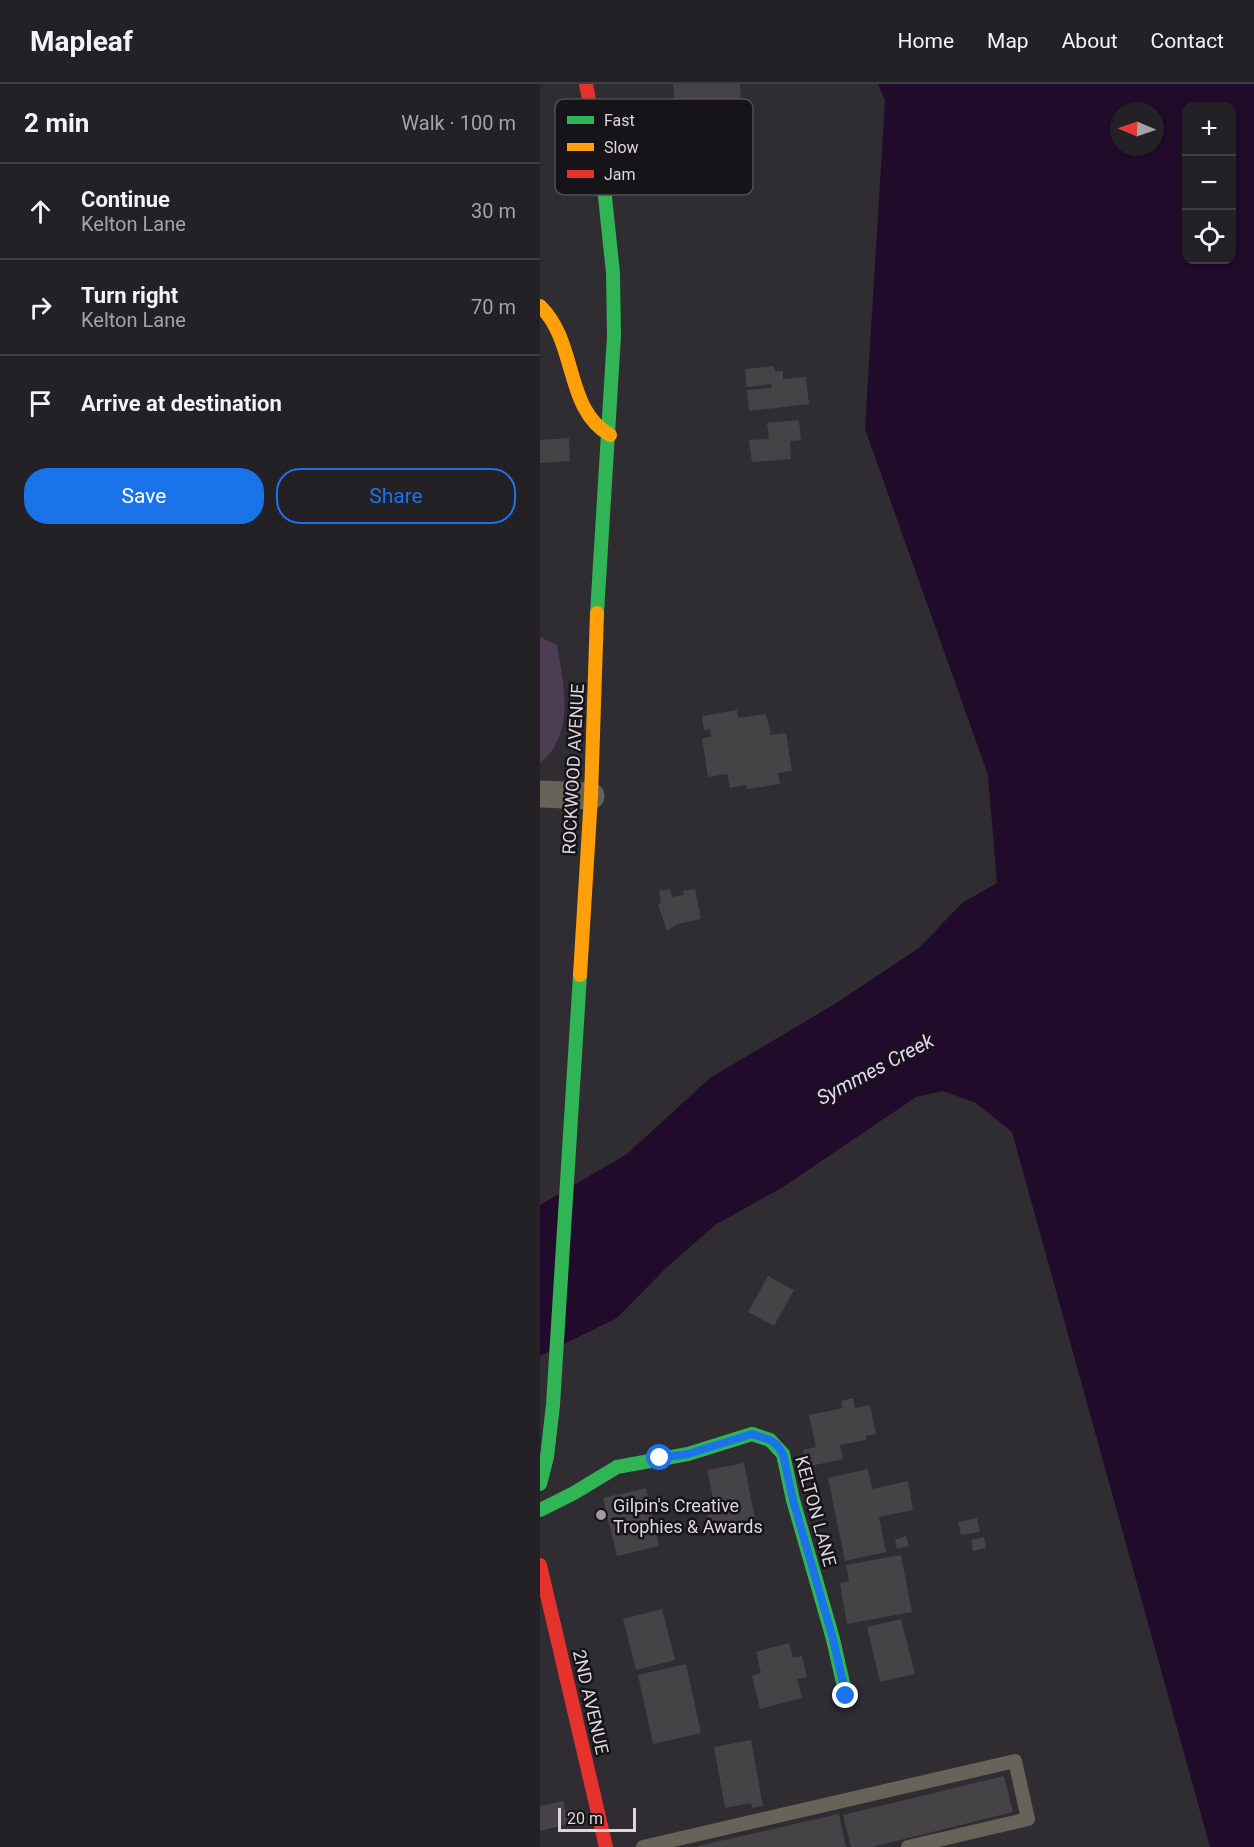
<!DOCTYPE html>
<html lang="en">
<head>
<meta charset="utf-8">
<style>
	body { margin:0; font-family:Roboto,sans-serif; background:#2b292e; color:#f1f3f6 }
	.controls { position:absolute; right:18px; top:18px; display:grid; overflow:hidden; border-radius:12px; box-shadow:0 2px 4px #0004 }
	.controls button { width:54px; height:54px; display:grid; place-items:center; padding:0; border:0; border-bottom:2px solid #403e43; background:#232126; color:#f1f3f6; font:30px sans-serif }
	.compass { position:absolute; left:570px; top:18px; width:54px; height:54px; border-radius:50%; background:#232126; box-shadow:0 2px 4px #0004; rotate:272deg }
	.scale { position:absolute; left:18px; bottom:15px; width:78px; box-sizing:border-box; padding-left:6px; border:3px solid #dbd7dd; border-top:0; font-size:16px; line-height:21px; white-space:nowrap; color:#dbd7dd; -webkit-text-stroke:4px #161418; paint-order:stroke }
	.stop { position:absolute; width:18px; height:18px; margin:-14px; border:4px solid #1a73e8; border-radius:50%; background:#fff }
	.stop.end { background:#1a73e8; border-color:#fff; box-shadow:0 2px 6px #0008 }
	.list { margin:0; padding:0; list-style:none }
	h2 { display:flex; justify-content:space-between; align-items:center; height:78px; margin:0; padding:0 24px; font-size:26px }
	h2 small { font-size:20px; font-weight:400; color:#a3a3a7 }
	.list li { display:grid; grid-template-columns:39px 1fr auto; gap:18px; align-items:center; box-sizing:border-box; height:96px; padding:0 24px; border-top:2px solid #403e43 }
	.list b { display:block; font-size:22px; white-space:nowrap }
	.list p { margin:0; font-size:20px; white-space:nowrap; color:#a3a3a7 }
	.list em { font-size:20px; font-style:normal; color:#a3a3a7 }
	.actions { display:flex; gap:12px; padding:18px 24px }
	.actions a { flex:1; padding:14px 0; border:2px solid #1a73e8; border-radius:24px; text-align:center; font-size:21px; color:#1a73e8 }
	.actions .main { background:#1a73e8; color:#fff }
	.icon { flex:none; width:33px; height:33px; fill:none; stroke:currentColor; stroke-width:2; stroke-linecap:round; stroke-linejoin:round }
	.map { position:relative; flex:none; width:714px; height:1763px; overflow:hidden }
	header { display:flex; align-items:center; gap:36px; box-sizing:border-box; height:84px; padding:0 30px; background:#232126; border-bottom:2px solid #403e43 }
	header strong { font-size:28px }
	nav { display:flex; gap:33px; margin-inline-start:auto; font-size:21px }
	main { display:flex }
	aside { flex:1; background:#232126 }
	.map>svg:first-child { display:block }
	.green { fill:#4c3c54 }
	.water { fill:#200b2a; fill-rule:evenodd }
	.building { fill:#464347 }
	.lines { fill:none; stroke-linecap:round; stroke-linejoin:round }
	.lane { stroke:#666358; stroke-width:14 }
	.street { stroke:#666358; stroke-width:27 }
	.fast { stroke:#30b455; stroke-width:14 }
	.slow { stroke:#ff9f0a; stroke-width:14 }
	.jam { stroke:#e5322d; stroke-width:14 }
	.route { stroke:#1a73e8; stroke-width:8 }
	.poi-dot { fill:#9f9ba1; stroke:#161418; stroke-width:2 }
	.labels { text-anchor:middle; dominant-baseline:central; stroke-width:5; stroke-linejoin:round; paint-order:stroke }
	.street-label { font-size:18px; fill:#dbd7dd; stroke:#161418 }
	.poi-label { font-size:18px; fill:#dbd7dd; stroke:#161418; text-anchor:start }
	.water-label { font-size:20px; font-style:italic; fill:#ead2f8; stroke:#161418 }
	.key { fill:#161418; stroke:#514e53; stroke-width:1.5 }
	.key-label { font-size:16px; fill:#dbd7dd }
</style>
</head>
<body>
<header>
<strong>Mapleaf</strong>
<nav><a>Home</a><a>Map</a><a>About</a><a>Contact</a></nav>
</header>
<main>
<aside>
<h2>2 min<small>Walk · 100 m</small></h2>
<ul class="list">
<li><svg class="icon" aria-label="ahead" viewBox="0 0 24 24"><path d="M12 20V5M6 11l6-6 6 6"/></svg><div><b>Continue</b><p>Kelton Lane</p></div><em>30 m</em></li>
<li><svg class="icon" aria-label="right" viewBox="0 0 24 24"><path d="M7 20v-9h11M14 6l5 5-5 5"/></svg><div><b>Turn right</b><p>Kelton Lane</p></div><em>70 m</em></li>
<li><svg class="icon" aria-label="arrive" viewBox="0 0 24 24"><path d="M6 21V4h12l-3 4 3 4H6"/></svg><div><b>Arrive at destination</b></div></li>
</ul>
<div class="actions"><a class="main">Save</a><a>Share</a></div>
</aside>
<div class="map">
<svg width="714" height="1763" viewBox="0 0 714 1763">
	<rect width="100%" height="100%" fill="#2f2c32"/>
	<path class="green" d="M 0,553 L 17,561 C 22,594 33,634 13,665 C 10,670 4,675 0,679 Z"/>
	<path class="water" d="M 338,0 L 714,0 L 714,1763 L 670,1763 L 472,1048 L 436,1019 L 403,1007 L 376,1013 L 243,1103 L 175,1141 L 126,1184 L 77,1234 L 0,1272 L 0,1121 L 87,1070 L 170,994 L 298,918 L 379,864 L 422,819 L 457,799 L 448,691 L 325,345 L 345,16 ZM 646,22 L 692,22 L 692,176 L 646,176 ZM 579,27 L 615,27 L 615,63 L 579,63 Z"/>
	<g class="building">
		<polygon points="133,0 200,0 204,71 150,74 147,20 135,21"/>
		<polygon points="234,282 235,287 243,287 243,295 266,293 269,320 209,327 207,306 232,304 231,300 207,303 205,285"/>
		<polygon points="259,336 261,356 250,357 251,375 212,378 209,356 229,355 227,339"/>
		<polygon points="29,354 30,377 0,379 0,356"/>
		<polygon points="197,626 198,634 226,630 231,651 246,649 252,687 238,689 240,700 207,705 206,701 190,704 187,690 168,693 162,654 171,653 170,645 164,646 162,632"/>
		<polygon points="130,805 132,813 144,811 143,807 155,805 161,835 137,840 127,847 118,821 121,819 119,807"/>
		<polygon points="228,1192 254,1206 234,1242 208,1228"/>
		<polygon points="313,1314 315,1324 330,1321 336,1350 326,1352 326,1356 300,1361 303,1375 266,1383 263,1366 276,1363 269,1331 303,1324 301,1317"/>
		<polygon points="204,1379 215,1435 170,1444 165,1419 174,1418 167,1386"/>
		<polygon points="328,1385 332,1405 368,1397 373,1426 339,1433 346,1468 305,1477 288,1394"/>
		<polygon points="106,1404 119,1462 77,1472 63,1414"/>
		<polygon points="437,1434 440,1448 421,1451 418,1438"/>
		<polygon points="366,1452 369,1462 357,1465 355,1456"/>
		<polygon points="444,1453 446,1464 433,1467 431,1456"/>
		<polygon points="361,1471 372,1528 307,1540 300,1499 309,1497 306,1481"/>
		<polygon points="122,1525 135,1576 96,1586 83,1535"/>
		<polygon points="361,1535 375,1590 340,1598 327,1543"/>
		<polygon points="249,1559 253,1574 262,1572 267,1593 257,1595 262,1614 220,1625 212,1592 221,1589 216,1568"/>
		<polygon points="146,1580 161,1649 113,1660 98,1591"/>
		<polygon points="211,1656 223,1722 212,1724 211,1719 185,1724 174,1663"/>
		<polygon points="464,1692 473,1728 332,1763 311,1763 303,1731"/>
		<polygon points="23,1717 28,1740 0,1747 0,1722"/>
		<polygon points="299,1730 306,1763 158,1763 158,1762"/>
	</g>
	<g class="lines">
		<polyline class="lane" points="103,1763 475,1677 488,1735 368,1763"/>
		<polyline class="street" points="0,710 51,712"/>
		<g class="fast">
			<polyline points="57,529 74,252 73,189 62,84"/>
			<polyline points="0,1400 7,1373 13,1321 40,891"/>
			<polyline points="0,1426 34,1409 77,1383 148,1370 212,1350 230,1356 243,1370 253,1416 293,1555 306,1612"/>
		</g>
		<g class="slow">
			<path d="M 0,222 C 38,259 24,325 70,351"/>
			<polyline points="40,891 51,712 57,529"/>
		</g>
		<g class="jam">
			<polyline points="46,0 62,84"/>
			<polyline points="0,1481 66,1763"/>
		</g>
	</g>
	<g class="lines">
		<polyline class="route" points="120,1374 148,1370 212,1350 230,1356 237,1361 243,1370 253,1416 293,1555 306,1612"/>
	</g>
	<circle class="poi-dot" cx="61" cy="1431" r="6"/>
	<g class="labels">
		<g class="street-label">
			<text transform="translate(33 685) rotate(-87)">ROCKWOOD AVENUE</text>
			<text transform="translate(276 1427) rotate(75)">KELTON LANE</text>
			<text transform="translate(51 1618) rotate(77)">2ND AVENUE</text>
		</g>
		<g class="poi-label">
			<text x="73" y="1421">Gilpin's Creative<tspan x="73" dy="21">Trophies &amp; Awards</tspan></text>
		</g>
		<g class="water-label">
			<text transform="translate(335 985) rotate(-28)">Symmes Creek</text>
		</g>
	</g>
	<rect x="15" y="15" width="198" height="96" rx="9" class="key"/>
	<rect x="27" y="32" width="27" height="8" fill="#30b455"/>
	<rect x="27" y="59" width="27" height="8" fill="#ff9f0a"/>
	<rect x="27" y="86" width="27" height="8" fill="#e5322d"/>
	<g class="key-label">
		<text x="64" y="42">Fast</text>
		<text x="64" y="69">Slow</text>
		<text x="64" y="96">Jam</text>
	</g>
</svg>
<div class="controls">
<button>+</button>
<button>−</button>
<button><svg class="icon" aria-label="locate" viewBox="0 0 24 24"><circle cx="12" cy="12" r="6"/><path d="M12 2v4M12 18v4M2 12h4M18 12h4"/></svg></button>
</div>
<svg class="compass" viewBox="-18 -18 36 36"><path d="M0-13l5 13h-10z" fill="#e53935"/><path d="M0 13l5-13h-10z" fill="#a3a3a7"/></svg>
<div class="scale">20 m</div>
<div class="stop" style="left:120px;top:1374px"></div>
<div class="stop end" style="left:306px;top:1612px"></div>
</div>
</main>
</body>
</html>
